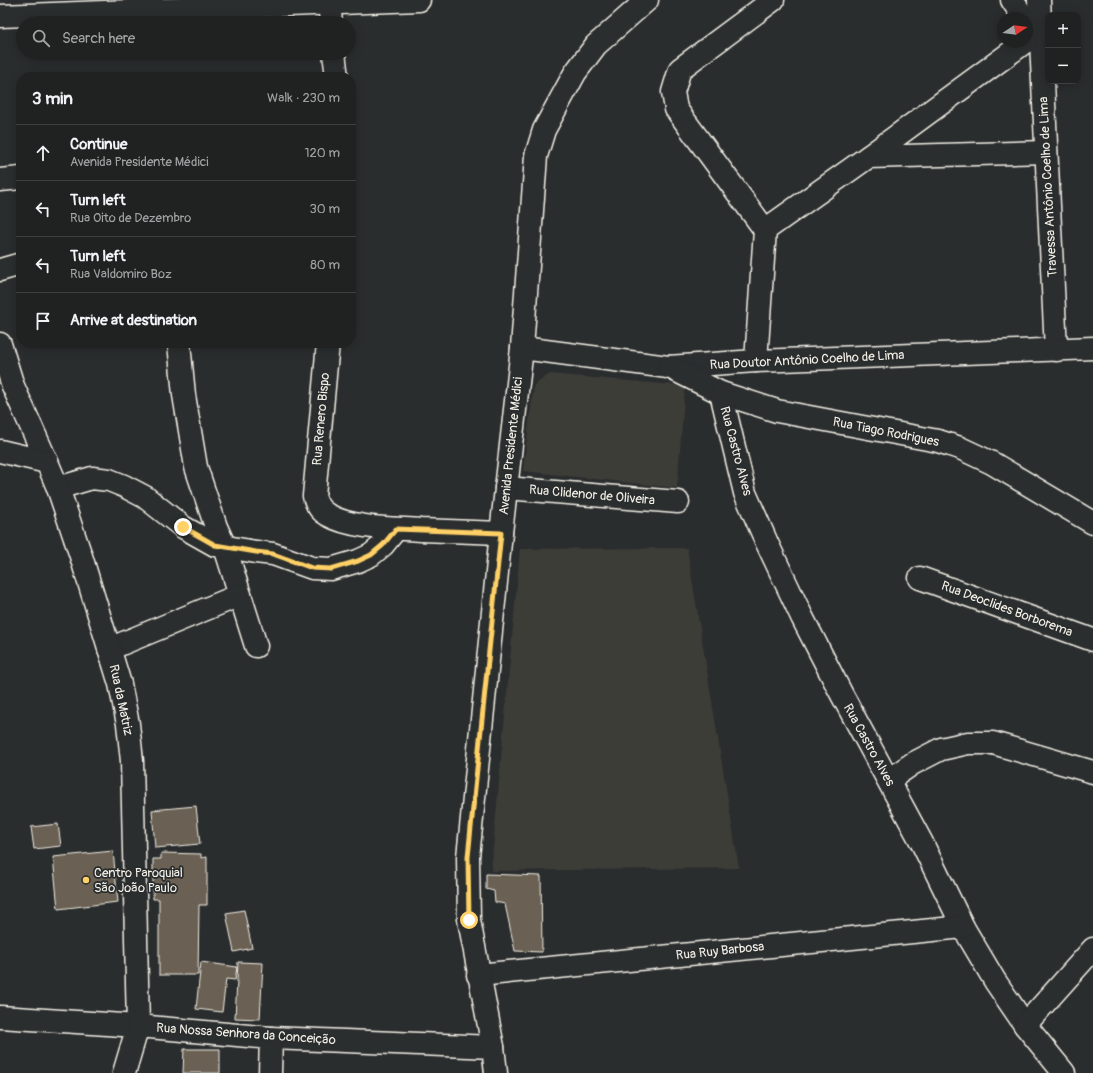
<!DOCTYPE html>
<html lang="en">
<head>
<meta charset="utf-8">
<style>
	body { margin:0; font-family:Pangolin,sans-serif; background:#2d2f2f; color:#f1f3f6 }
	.controls { position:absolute; right:12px; top:12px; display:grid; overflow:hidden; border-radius:8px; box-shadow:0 2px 10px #0003 }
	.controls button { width:36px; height:36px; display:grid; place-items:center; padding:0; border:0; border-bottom:1px solid #3d3f40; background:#202222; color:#f1f3f6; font:20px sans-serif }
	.compass { position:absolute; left:997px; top:12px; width:36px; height:36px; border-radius:50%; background:#202222; box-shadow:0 2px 10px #0003; rotate:77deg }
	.stop { position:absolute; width:12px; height:12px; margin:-9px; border:3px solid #ffd166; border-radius:50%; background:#fff }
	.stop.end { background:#ffd166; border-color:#fff; box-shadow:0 1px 4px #0008 }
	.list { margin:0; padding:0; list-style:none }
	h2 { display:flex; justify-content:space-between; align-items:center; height:52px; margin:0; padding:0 16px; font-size:17px }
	h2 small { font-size:13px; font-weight:400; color:#a2a4a5 }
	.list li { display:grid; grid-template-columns:26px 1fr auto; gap:12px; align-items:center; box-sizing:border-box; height:56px; padding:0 16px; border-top:1px solid #3d3f40 }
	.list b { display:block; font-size:15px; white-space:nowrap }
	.list p { margin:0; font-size:13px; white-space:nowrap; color:#a2a4a5 }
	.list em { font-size:13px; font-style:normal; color:#a2a4a5 }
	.icon { flex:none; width:22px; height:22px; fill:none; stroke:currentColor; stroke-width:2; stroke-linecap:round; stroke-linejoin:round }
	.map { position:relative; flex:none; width:1093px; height:1073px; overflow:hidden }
	.search { position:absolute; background:#202222; box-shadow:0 2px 10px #0003; left:16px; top:16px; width:340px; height:44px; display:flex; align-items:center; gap:10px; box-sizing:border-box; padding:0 14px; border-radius:22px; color:#a2a4a5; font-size:15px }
	.panel { position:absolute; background:#202222; box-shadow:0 2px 10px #0003; left:16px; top:72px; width:340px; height:276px; border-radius:16px }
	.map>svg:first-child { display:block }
	.built { fill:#3d3c39 }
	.building { fill:#6a6052; stroke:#f4f1e8 }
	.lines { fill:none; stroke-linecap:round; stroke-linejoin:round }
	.minor-casing { stroke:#f4f1e8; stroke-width:25 }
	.major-casing { stroke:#f4f1e8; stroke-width:25 }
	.minor { stroke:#2a2d2e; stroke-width:22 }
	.major { stroke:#2a2d2e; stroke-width:22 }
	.route { stroke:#ffd166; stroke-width:5 }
	.poi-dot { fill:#ffd166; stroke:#2a2d2e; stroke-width:1.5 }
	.labels { text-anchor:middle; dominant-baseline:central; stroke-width:3.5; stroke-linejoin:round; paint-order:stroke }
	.street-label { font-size:13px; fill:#f4f1e8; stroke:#2a2d2e }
	.poi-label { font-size:13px; fill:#f4f1e8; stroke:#2a2d2e; text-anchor:start }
</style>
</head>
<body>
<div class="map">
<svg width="1093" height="1073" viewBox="0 0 1093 1073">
	<rect width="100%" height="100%" fill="#2a2d2e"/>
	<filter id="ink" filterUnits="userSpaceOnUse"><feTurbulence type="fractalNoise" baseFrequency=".025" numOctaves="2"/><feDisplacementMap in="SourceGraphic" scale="8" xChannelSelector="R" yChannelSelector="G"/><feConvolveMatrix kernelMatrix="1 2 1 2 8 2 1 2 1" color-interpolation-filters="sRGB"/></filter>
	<g filter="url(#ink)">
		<g class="built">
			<polygon points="550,374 685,386 677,488 523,471 534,385"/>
			<polygon points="687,548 739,868 491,871 520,549"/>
		</g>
		<g class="building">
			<polygon points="196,806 200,844 155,848 152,810"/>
			<polygon points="58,824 61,846 34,849 31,827"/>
			<polygon points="113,851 118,902 58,909 53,857"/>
			<polygon points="161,853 201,854 201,858 207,857 207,905 199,905 198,975 159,975 159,899 153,899 153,859 161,859"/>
			<polygon points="486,874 541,876 542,952 515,951 505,904 495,902 494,891 486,889"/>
			<polygon points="244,910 252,948 234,952 226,913"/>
			<polygon points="201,962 237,967 235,980 226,979 222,1012 196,1009"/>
			<polygon points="238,962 263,963 260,1019 235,1018"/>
			<polygon points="184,1049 220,1049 220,1073 183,1073"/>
		</g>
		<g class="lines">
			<g class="minor-casing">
				<g id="minor">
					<polyline points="329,0 331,23"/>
					<polyline points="1012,0 1024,18"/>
					<polyline points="1039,0 1056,350"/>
					<polyline points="0,16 419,0"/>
					<polyline points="334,53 337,77"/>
					<polyline points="868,157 1046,152"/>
					<polyline points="0,180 21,178"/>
					<polyline points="765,230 676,109 673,92 680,69 773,0"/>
					<polyline points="0,270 21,264"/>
					<polyline points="179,343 184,395 196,467 216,527 225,547 256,646"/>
					<path d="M 328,343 L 314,496 C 316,504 320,511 328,515 C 353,529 393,528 421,530 C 448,531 475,532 501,533"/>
					<polyline points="0,344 13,386 47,462"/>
					<polyline points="522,348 668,367 756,361 1093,348"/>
					<polyline points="756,361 765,230 868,157 1025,42"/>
					<polyline points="669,367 721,393 777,411 938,441 960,448 992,463 1093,523"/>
					<polyline points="721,393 745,493 767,543 802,617 841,693 922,843 963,927 995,981 1025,1025 1064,1073"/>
					<polyline points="58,488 92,478 109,480 124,486 145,497 183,527 215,545 256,552 273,554 312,568 331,569 358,561 371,555 383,545 396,529"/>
					<polyline points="506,488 678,502"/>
					<polyline points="920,578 1093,640"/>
					<polyline points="109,649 240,595"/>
					<polyline points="889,780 912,764 941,749 968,743 993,743 1093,772"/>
					<polyline points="478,975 963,927"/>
					<polyline points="0,1017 138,1026 124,1073"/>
					<polyline points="1025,1025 1093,949"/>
					<polyline points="271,1038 493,1047"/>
					<polyline points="496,1073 493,1047 469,920 468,857 501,533 522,348 536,156 544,130 575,73 596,45 647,0"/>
				</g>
			</g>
			<g class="major-casing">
				<polyline id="major" points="0,451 47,462 58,488 81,556 120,684 128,724 132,761 138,1026 271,1038 270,1073"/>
			</g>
			<use href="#minor" class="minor"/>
			<use href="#major" class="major"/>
		</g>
	</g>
	<g class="lines" filter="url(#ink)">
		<polyline class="route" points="183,527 215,545 256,552 273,554 312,568 331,569 358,561 371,555 383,545 396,529 501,533 468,857 469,920"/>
	</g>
	<circle class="poi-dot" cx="86" cy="880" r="4"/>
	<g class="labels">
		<g class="street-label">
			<text transform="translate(1048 187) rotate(-93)">Travessa Antônio Coelho de Lima</text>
			<text transform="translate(807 360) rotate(-3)">Rua Doutor Antônio Coelho de Lima</text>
			<text transform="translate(321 419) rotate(-85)">Rua Renero Bispo</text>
			<text transform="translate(886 432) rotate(11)">Rua Tiago Rodrigues</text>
			<text transform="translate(511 446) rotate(-84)">Avenida Presidente Médici</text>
			<text transform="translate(736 451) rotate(75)">Rua Castro Alves</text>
			<text transform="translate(592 495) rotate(5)">Rua Clidenor de Oliveira</text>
			<text transform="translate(1007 609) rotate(20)">Rua Deoclides Borborema</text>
			<text transform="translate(121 700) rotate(78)">Rua da Matriz</text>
			<text transform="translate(869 745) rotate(61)">Rua Castro Alves</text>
			<text transform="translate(720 951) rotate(-6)">Rua Ruy Barbosa</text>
			<text transform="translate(246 1034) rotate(4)">Rua Nossa Senhora da Conceição</text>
		</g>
		<g class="poi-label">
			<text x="94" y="873">Centro Paroquial<tspan x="94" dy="15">São João Paulo</tspan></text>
		</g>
	</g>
</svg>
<div class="controls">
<button>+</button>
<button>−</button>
</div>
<svg class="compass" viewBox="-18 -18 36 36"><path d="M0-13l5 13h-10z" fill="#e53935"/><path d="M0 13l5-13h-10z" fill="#a2a4a5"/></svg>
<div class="stop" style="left:469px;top:920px"></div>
<div class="stop end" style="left:183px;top:527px"></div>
<div class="search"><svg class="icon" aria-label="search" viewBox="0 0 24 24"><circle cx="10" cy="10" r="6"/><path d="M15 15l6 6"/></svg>Search here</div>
<section class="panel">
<h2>3 min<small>Walk · 230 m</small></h2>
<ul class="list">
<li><svg class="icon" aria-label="ahead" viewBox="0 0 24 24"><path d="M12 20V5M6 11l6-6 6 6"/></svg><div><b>Continue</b><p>Avenida Presidente Médici</p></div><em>120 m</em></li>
<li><svg class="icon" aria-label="left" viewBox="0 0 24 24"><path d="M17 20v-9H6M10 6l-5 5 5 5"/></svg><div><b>Turn left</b><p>Rua Oito de Dezembro</p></div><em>30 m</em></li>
<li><svg class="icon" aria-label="left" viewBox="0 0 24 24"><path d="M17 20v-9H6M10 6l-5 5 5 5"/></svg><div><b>Turn left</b><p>Rua Valdomiro Boz</p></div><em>80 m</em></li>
<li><svg class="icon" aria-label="arrive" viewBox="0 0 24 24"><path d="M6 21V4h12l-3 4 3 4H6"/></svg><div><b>Arrive at destination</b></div></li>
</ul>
</section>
</div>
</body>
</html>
